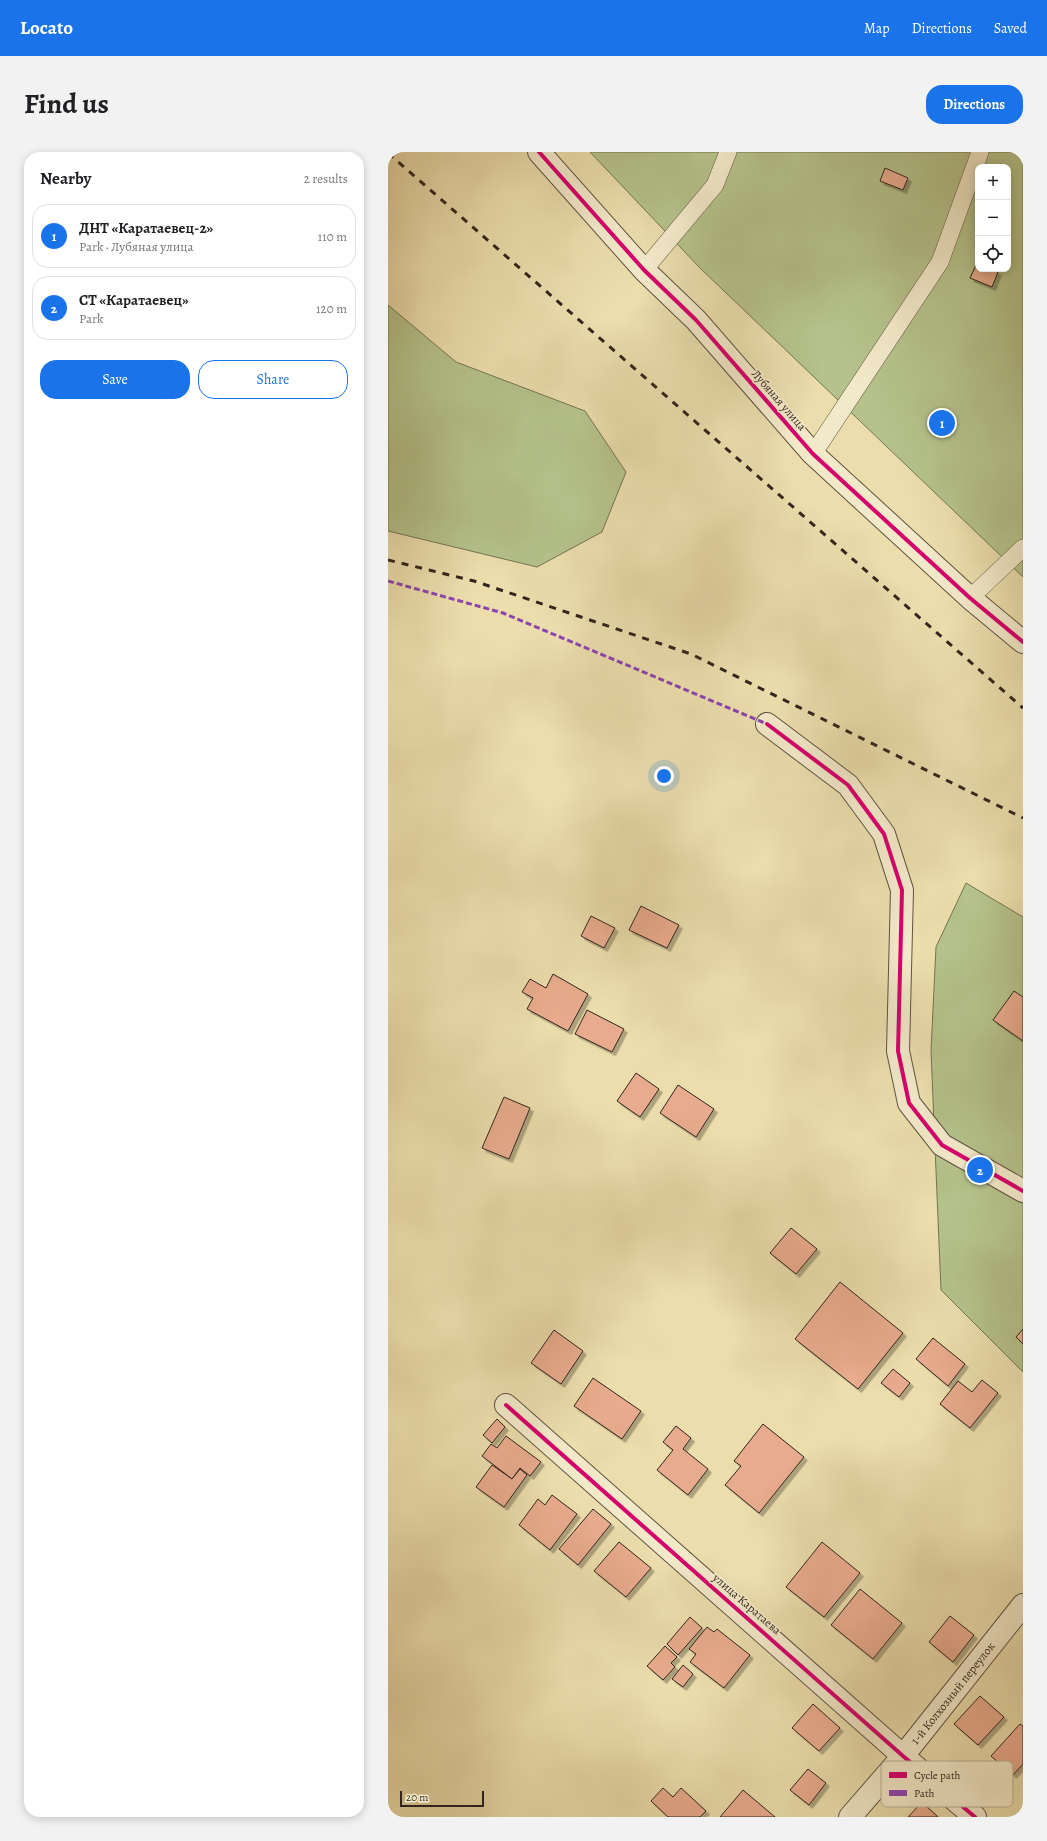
<!DOCTYPE html>
<html lang="en">
<head>
<meta charset="utf-8">
<style>
	body { margin:0; font-family:Alegreya,serif; background:#f2f2f2; color:#202124 }
	.controls { position:absolute; right:12px; top:12px; display:grid; overflow:hidden; border-radius:8px; box-shadow:0 2px 10px #0003 }
	.controls button { width:36px; height:36px; display:grid; place-items:center; padding:0; border:0; border-bottom:1px solid #e0e0e0; background:#fff; color:#202124; font:20px sans-serif }
	.scale { position:absolute; left:12px; bottom:10px; width:84px; box-sizing:border-box; padding-left:4px; border:2px solid #32251e; border-top:0; font-size:11px; line-height:14px; white-space:nowrap; color:#32251e; -webkit-text-stroke:3px #f2e9c9; paint-order:stroke }
	.you { position:absolute; left:276px; top:624px; width:14px; height:14px; margin:-10px; border:3px solid #fff; border-radius:50%; background:#1a73e8; box-shadow:0 0 0 6px #1a73e833 }
	.badge { display:grid; place-items:center; width:26px; height:26px; border-radius:50%; background:#1a73e8; color:#fff; font-size:13px; font-weight:700 }
	.pin { position:absolute; translate:-50% -50%; border:2px solid #fff; box-shadow:0 1px 4px #0006 }
	.list { margin:0; padding:0; list-style:none }
	h2 { display:flex; justify-content:space-between; align-items:center; height:52px; margin:0; padding:0 16px; font-size:17px }
	h2 small { font-size:13px; font-weight:400; color:#757577 }
	.list li { display:grid; grid-template-columns:26px 1fr auto; gap:12px; align-items:center; box-sizing:border-box; height:64px; margin:0 8px 8px; padding:0 8px; border:1px solid #e0e0e0; border-radius:16px }
	.list b { display:block; font-size:15px; white-space:nowrap }
	.list p { margin:0; font-size:13px; white-space:nowrap; color:#757577 }
	.list em { font-size:13px; font-style:normal; color:#757577 }
	.actions { display:flex; gap:8px; padding:12px 16px }
	.actions a { flex:1; padding:9px 0; border:1px solid #1a73e8; border-radius:16px; text-align:center; font-size:14px; color:#1a73e8 }
	.actions .main { background:#1a73e8; color:#fff }
	.icon { flex:none; width:22px; height:22px; fill:none; stroke:currentColor; stroke-width:2; stroke-linecap:round; stroke-linejoin:round }
	.map { position:relative; flex:none; width:635px; height:1665px; overflow:hidden; border-radius:16px }
	header { display:flex; align-items:center; gap:24px; box-sizing:border-box; height:56px; padding:0 20px; background:#1a73e8; color:#fff }
	header strong { font-size:19px }
	nav { display:flex; gap:22px; margin-inline-start:auto; font-size:14px }
	.intro { display:flex; align-items:center; justify-content:space-between; box-sizing:border-box; height:96px; padding:0 24px }
	h1 { margin:0; font-size:28px }
	.button { padding:10px 18px; border-radius:16px; background:#1a73e8; color:#fff; font-size:14px; font-weight:700 }
	main { display:flex; gap:24px; padding:0 24px }
	aside { flex:1; background:#fff; border-radius:16px; box-shadow:0 2px 10px #0003 }
	.map>svg:first-child { display:block }
	.green { fill:#b5c28b; stroke:#747454; fill-rule:evenodd }
	.building { fill:#e8ab8d; stroke:#32251e; filter:url(#shadow) }
	.lines { fill:none; stroke-linecap:round; stroke-linejoin:round }
	.lane-casing { stroke:#605342; stroke-width:18 }
	.street-casing { stroke:#605342; stroke-width:24 }
	.lane { stroke:#f2e9c9; stroke-width:17 }
	.street { stroke:#f2e9c9; stroke-width:22 }
	.rail { stroke:#32251e; stroke-width:3; stroke-dasharray:7 7; stroke-linecap:butt }
	.quiet { stroke:#8e44ad; stroke-width:3; stroke-dasharray:6 3; stroke-linecap:butt }
	.cycleway-casing { stroke:#f2e9c9; stroke-width:6 }
	.cycleway { stroke:#d6006c; stroke-width:4 }
	.labels { text-anchor:middle; dominant-baseline:central; stroke-width:3.5; stroke-linejoin:round; paint-order:stroke }
	.street-label { font-size:12px; fill:#32251e; stroke:#f2e9c9 }
	.key { fill:#f2e9c9; stroke:#b8ae96; stroke-width:1 }
	.key-label { font-size:11px; fill:#32251e }
</style>
</head>
<body>
<header>
<strong>Locato</strong>
<nav><a>Map</a><a>Directions</a><a>Saved</a></nav>
</header>
<div class="intro"><h1>Find us</h1><a class="button">Directions</a></div>
<main>
<aside>
<h2>Nearby<small>2 results</small></h2>
<ul class="list">
<li><span class="badge">1</span><div><b>ДНТ «Каратаевец-2»</b><p>Park · Лубяная улица</p></div><em>110 m</em></li>
<li><span class="badge">2</span><div><b>СТ «Каратаевец»</b><p>Park</p></div><em>120 m</em></li>
</ul>
<div class="actions"><a class="main">Save</a><a>Share</a></div>
</aside>
<div class="map">
<svg width="635" height="1665" viewBox="0 0 635 1665">
	<defs>
		<filter id="shadow"><feDropShadow dx="3.5" dy="3.5" stdDeviation="0" flood-color="#0004"/></filter>
	</defs>
	<rect width="100%" height="100%" fill="#ebddac"/>
	<filter id="stains"><feTurbulence type="fractalNoise" baseFrequency=".005" numOctaves="4"/><feColorMatrix values="0 0 0 0 .2 0 0 0 0 .09 0 0 0 0 .02 0 0 0 .5 -.17"/></filter>
	<radialGradient id="worn" r=".72"><stop offset=".6" stop-color="#630" stop-opacity="0"/><stop offset="1" stop-color="#630" stop-opacity=".3"/></radialGradient>
	<g class="green">
		<path d="M 202,0 L 635,0 L 635,425 L 312,116 ZM 590,15 L 620,15 L 620,117 L 590,117 Z"/>
		<polygon points="0,153 68,210 197,259 238,320 214,380 149,415 0,379"/>
		<polygon points="578,731 635,765 635,1220 553,1138 543,899 548,795"/>
	</g>
	<g class="building">
		<polygon points="497,16 520,26 515,38 492,29"/>
		<polygon points="589,111 590,117 603,117 610,120 604,135 582,126"/>
		<polygon points="253,754 291,773 279,796 241,778"/>
		<polygon points="203,764 227,776 216,796 193,784"/>
		<polygon points="165,822 200,842 180,879 139,857 145,846 134,840 142,827 158,836"/>
		<polygon points="626,839 635,845 635,889 605,868"/>
		<polygon points="199,858 236,877 224,900 187,882"/>
		<polygon points="248,921 271,937 252,965 229,949"/>
		<polygon points="290,933 326,957 308,985 272,961"/>
		<polygon points="116,945 142,956 121,1007 94,996"/>
		<polygon points="403,1076 429,1097 408,1122 382,1101"/>
		<polygon points="452,1130 515,1181 470,1237 407,1187"/>
		<polygon points="635,1177 635,1192 628,1185"/>
		<polygon points="166,1178 195,1199 173,1232 143,1211"/>
		<polygon points="545,1186 577,1212 560,1234 528,1207"/>
		<polygon points="505,1217 522,1231 511,1245 493,1231"/>
		<polygon points="205,1226 253,1259 234,1287 186,1254"/>
		<polygon points="594,1228 610,1241 582,1276 552,1252 570,1229 584,1240"/>
		<polygon points="109,1267 117,1275 104,1291 95,1283"/>
		<polygon points="375,1272 416,1305 371,1361 337,1333 353,1314 346,1309"/>
		<polygon points="288,1274 303,1286 295,1297 320,1317 300,1343 269,1318 285,1298 275,1290"/>
		<polygon points="118,1284 153,1310 142,1324 132,1316 124,1327 94,1304 103,1292 109,1296"/>
		<polygon points="104,1313 124,1327 132,1317 139,1323 116,1355 88,1335"/>
		<polygon points="164,1343 189,1362 162,1398 131,1373 150,1347 157,1353"/>
		<polygon points="205,1357 223,1372 190,1413 171,1397"/>
		<polygon points="231,1390 263,1416 238,1445 206,1419"/>
		<polygon points="434,1390 472,1421 436,1465 398,1435"/>
		<polygon points="472,1437 514,1471 485,1507 443,1473"/>
		<polygon points="562,1464 586,1483 565,1510 541,1490"/>
		<polygon points="302,1465 314,1476 290,1503 279,1492"/>
		<polygon points="319,1475 326,1480 329,1477 362,1503 336,1536 302,1510 308,1502 301,1497"/>
		<polygon points="277,1494 289,1505 283,1511 287,1515 275,1528 259,1514"/>
		<polygon points="295,1513 305,1522 295,1535 284,1527"/>
		<polygon points="592,1544 616,1565 590,1593 566,1572"/>
		<polygon points="425,1552 452,1576 431,1599 404,1576"/>
		<polygon points="632,1572 635,1574 635,1612 625,1623 603,1604"/>
		<polygon points="420,1617 438,1631 421,1653 402,1638"/>
		<polygon points="275,1636 285,1645 293,1636 318,1659 312,1665 280,1665 263,1649"/>
		<polygon points="355,1638 387,1665 332,1665"/>
		<polygon points="534,1650 550,1665 520,1665"/>
	</g>
	<g class="lines">
		<g class="lane-casing">
			<g id="lane">
				<polyline points="256,118 327,33 340,0"/>
				<polyline points="425,302 552,110 592,0"/>
				<polyline points="582,446 635,396"/>
			</g>
		</g>
		<g class="street-casing">
			<g id="street">
				<polyline points="151,0 256,118 308,168 425,302 582,446 635,490"/>
				<polyline points="379,572 460,633 496,682 514,738 510,899 521,951 554,993 635,1039"/>
				<polyline points="118,1253 515,1604 587,1665"/>
				<path id="s1" d="M 462,1665 L 515,1604 L 635,1453"/>
			</g>
		</g>
		<use href="#lane" class="lane"/>
		<use href="#street" class="street"/>
		<g class="rail">
			<polyline points="0,1 635,556"/>
			<polyline points="0,408 86,429 303,502 635,666"/>
		</g>
		<polyline class="quiet" points="0,429 115,461 379,572"/>
		<g class="cycleway-casing">
			<g id="cycleway">
				<polyline points="151,0 256,118 308,168 425,302 582,446 635,490"/>
				<polyline points="379,572 460,633 496,682 514,738 510,899 521,951 554,993 635,1039"/>
				<polyline points="118,1253 515,1604 587,1665"/>
			</g>
		</g>
		<use href="#cycleway" class="cycleway"/>
	</g>
	<g class="labels">
		<g class="street-label">
			<text transform="translate(391 248) rotate(49)">Лубяная улица</text>
			<text transform="translate(359 1452) rotate(41)">улица Каратаева</text>
			<text stroke="none"><textPath href="#s1" startOffset="161">1-й Колхозный переулок</textPath></text>
		</g>
	</g>
	<rect x="493" y="1609" width="132" height="46" rx="6" class="key"/>
	<rect x="501" y="1620" width="18" height="6" fill="#d6006c"/>
	<rect x="501" y="1638" width="18" height="6" fill="#8e44ad"/>
	<g class="key-label">
		<text x="526" y="1627">Cycle path</text>
		<text x="526" y="1645">Path</text>
	</g>
	<rect width="100%" height="100%" filter="url(#stains)"/>
	<rect width="100%" height="100%" fill="url(#worn)"/>
</svg>
<div class="controls">
<button>+</button>
<button>−</button>
<button><svg class="icon" aria-label="locate" viewBox="0 0 24 24"><circle cx="12" cy="12" r="6"/><path d="M12 2v4M12 18v4M2 12h4M18 12h4"/></svg></button>
</div>
<div class="scale">20 m</div>
<div class="you"></div>
<div class="pin badge" style="left:554px;top:271px">1</div>
<div class="pin badge" style="left:592px;top:1018px">2</div>
</div>
</main>
</body>
</html>
